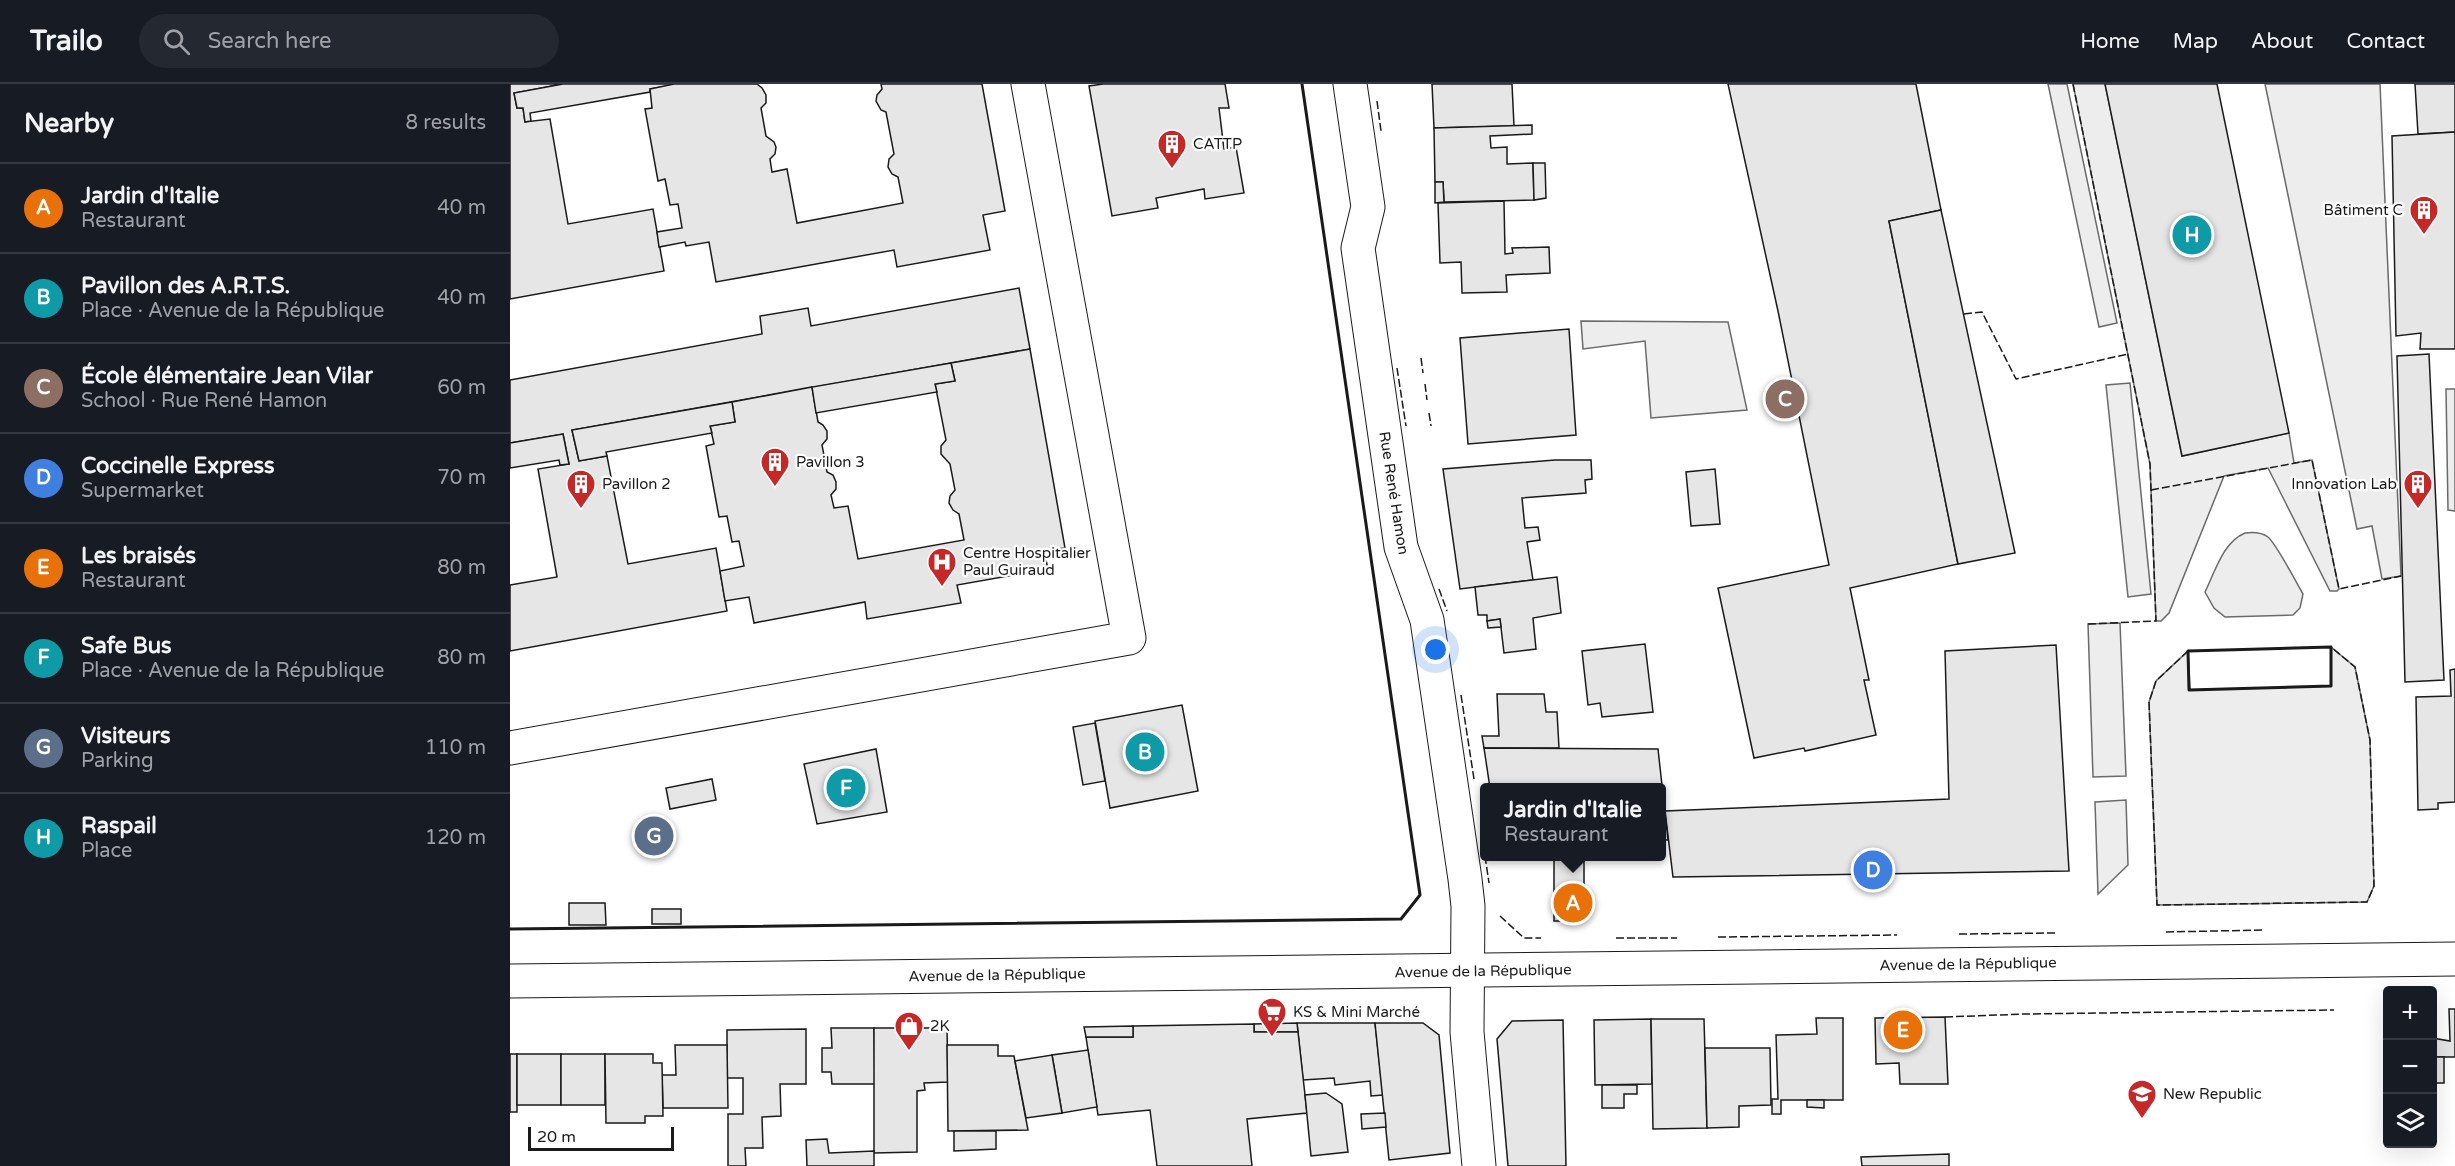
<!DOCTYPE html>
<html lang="en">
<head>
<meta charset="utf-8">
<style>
	body { margin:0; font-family:"Varela Round",sans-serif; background:#242831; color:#f1f3f6 }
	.controls { position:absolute; right:18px; bottom:18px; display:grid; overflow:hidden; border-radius:6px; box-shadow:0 6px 24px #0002 }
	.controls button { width:54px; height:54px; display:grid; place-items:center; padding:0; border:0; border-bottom:2px solid #363941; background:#171b24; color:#f1f3f6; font:30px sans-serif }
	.scale { position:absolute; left:18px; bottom:15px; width:146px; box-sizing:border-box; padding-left:6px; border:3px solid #1a1a1a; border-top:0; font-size:16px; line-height:21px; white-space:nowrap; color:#1a1a1a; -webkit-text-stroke:4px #fff; paint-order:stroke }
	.you { position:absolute; left:926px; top:566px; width:21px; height:21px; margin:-15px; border:4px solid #fff; border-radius:50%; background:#1a73e8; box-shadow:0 0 0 9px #1a73e833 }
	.badge { display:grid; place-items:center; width:39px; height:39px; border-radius:50%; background:#c62828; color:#fff; font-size:20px; font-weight:700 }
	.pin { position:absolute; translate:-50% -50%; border:3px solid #fff; box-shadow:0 2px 6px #0006 }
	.popup { position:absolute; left:970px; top:699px; width:186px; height:78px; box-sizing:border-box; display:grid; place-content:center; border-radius:6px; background:#171b24; filter:drop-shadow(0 2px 4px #0005); font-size:20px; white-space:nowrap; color:#9ea1a6 }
	.popup b { font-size:22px; color:#f1f3f6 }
	.popup::after { content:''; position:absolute; left:50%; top:100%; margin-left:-12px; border:12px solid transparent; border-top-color:#171b24 }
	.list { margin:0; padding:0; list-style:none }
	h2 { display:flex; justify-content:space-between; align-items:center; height:78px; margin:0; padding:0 24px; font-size:26px }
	h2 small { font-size:20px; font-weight:400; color:#9ea1a6 }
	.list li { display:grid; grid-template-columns:39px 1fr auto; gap:18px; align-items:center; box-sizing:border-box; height:90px; padding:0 24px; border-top:2px solid #363941 }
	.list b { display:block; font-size:22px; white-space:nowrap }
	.list p { margin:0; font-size:20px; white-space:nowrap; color:#9ea1a6 }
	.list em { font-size:20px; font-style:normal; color:#9ea1a6 }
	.icon { flex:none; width:33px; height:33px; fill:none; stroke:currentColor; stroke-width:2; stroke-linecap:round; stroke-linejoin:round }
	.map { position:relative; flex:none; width:1945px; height:1082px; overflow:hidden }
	header { display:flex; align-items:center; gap:36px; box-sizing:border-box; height:84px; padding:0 30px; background:#171b24; border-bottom:2px solid #363941 }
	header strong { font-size:28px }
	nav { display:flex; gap:33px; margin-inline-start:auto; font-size:21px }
	.search { width:420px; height:54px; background:#242831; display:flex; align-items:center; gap:15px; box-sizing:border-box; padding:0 21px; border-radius:33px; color:#9ea1a6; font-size:22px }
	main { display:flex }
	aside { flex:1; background:#171b24 }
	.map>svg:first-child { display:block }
	.green { fill:#ededed; stroke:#6a6a6a; stroke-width:1.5 }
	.building { fill:#e6e6e6; stroke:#1a1a1a; stroke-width:1.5 }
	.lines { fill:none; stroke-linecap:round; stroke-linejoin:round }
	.minor-casing { stroke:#1a1a1a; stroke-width:35 }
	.major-casing { stroke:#1a1a1a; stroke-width:35 }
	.minor { stroke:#fff; stroke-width:33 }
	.major { stroke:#fff; stroke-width:33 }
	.fence { stroke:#1a1a1a; stroke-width:1.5; stroke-dasharray:8 3; stroke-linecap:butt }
	.wall { stroke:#1a1a1a; stroke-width:3 }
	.labels { text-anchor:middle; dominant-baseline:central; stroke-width:4.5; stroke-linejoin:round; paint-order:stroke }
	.poi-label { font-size:15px; fill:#1a1a1a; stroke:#fff; text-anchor:start }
	.street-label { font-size:15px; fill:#1a1a1a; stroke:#fff }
</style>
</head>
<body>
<header>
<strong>Trailo</strong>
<div class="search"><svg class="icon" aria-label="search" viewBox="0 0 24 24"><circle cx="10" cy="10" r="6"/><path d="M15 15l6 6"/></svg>Search here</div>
<nav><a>Home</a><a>Map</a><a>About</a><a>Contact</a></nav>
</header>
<main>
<aside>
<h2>Nearby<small>8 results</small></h2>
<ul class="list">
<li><span class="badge" style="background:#e8710a">A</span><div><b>Jardin d'Italie</b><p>Restaurant</p></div><em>40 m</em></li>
<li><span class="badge" style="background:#0f9aa8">B</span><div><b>Pavillon des A.R.T.S.</b><p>Place · Avenue de la République</p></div><em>40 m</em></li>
<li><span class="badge" style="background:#8d6e63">C</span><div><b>École élémentaire Jean Vilar</b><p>School · Rue René Hamon</p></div><em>60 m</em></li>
<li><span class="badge" style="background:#3f7fe0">D</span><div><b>Coccinelle Express</b><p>Supermarket</p></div><em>70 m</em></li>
<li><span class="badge" style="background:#e8710a">E</span><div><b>Les braisés</b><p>Restaurant</p></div><em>80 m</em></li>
<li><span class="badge" style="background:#0f9aa8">F</span><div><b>Safe Bus</b><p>Place · Avenue de la République</p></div><em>80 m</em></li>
<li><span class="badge" style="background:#5c6f8a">G</span><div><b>Visiteurs</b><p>Parking</p></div><em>110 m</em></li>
<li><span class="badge" style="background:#0f9aa8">H</span><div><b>Raspail</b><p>Place</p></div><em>120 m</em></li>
</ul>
</aside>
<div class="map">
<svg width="1945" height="1082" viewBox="0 0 1945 1082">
	<rect width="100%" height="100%" fill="#fff"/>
	<g class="green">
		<polygon points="1538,0 1557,0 1607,239 1589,243"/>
		<polygon points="1563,0 1595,0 1672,372 1779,349 1784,379 1802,376 1829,505 1827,507 1820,507 1758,384 1714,392 1659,529 1651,537 1646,537 1640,380"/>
		<polygon points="1755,0 1870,0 1891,492 1872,495 1862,442 1847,445"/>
		<polygon points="1071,237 1218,238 1237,326 1141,334 1135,257 1073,265"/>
		<polygon points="1620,299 1641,510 1618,513 1596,301"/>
		<polygon points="1936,305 1945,305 1945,427 1938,426"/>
		<path d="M 1735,449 C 1743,448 1751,448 1758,453 C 1767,461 1786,498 1793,510 L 1790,524 L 1783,531 L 1715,533 L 1704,524 L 1695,508 C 1705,488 1713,458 1735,449 Z"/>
		<polygon points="1610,539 1616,692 1583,693 1578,540"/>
		<polygon points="1821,563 1845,583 1860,656 1864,802 1857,818 1647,821 1639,618 1646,597 1678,567 1680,606 1821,602"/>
		<polygon points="1616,716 1618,781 1588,810 1585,718"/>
	</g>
	<g class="building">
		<polygon points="0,0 53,0 4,9 7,24 13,24 15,38 40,35 58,140 143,125 154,187 0,215"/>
		<polygon points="53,0 164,0 164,1 140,5 140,8 20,29 21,37 15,38 13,24 7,24 4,9"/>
		<polygon points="164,0 247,0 252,4 256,11 256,19 251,24 256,52 264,58 266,63 265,70 260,75 262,88 277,85 287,139 393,119 388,93 382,90 378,83 379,75 384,70 376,28 371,26 366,17 367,11 372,5 371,0 472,0 495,127 473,131 480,166 387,183 384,166 206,198 199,158 176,162 175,158 149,163 147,148 172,144 168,120 160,121 155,95 148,97 135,25 142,24 140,5"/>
		<polygon points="593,0 715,0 719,24 709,24 714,65 726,63 734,109 695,115 694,105 646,114 648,124 602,132 579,2"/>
		<polygon points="922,0 1002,0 1004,42 924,44"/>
		<polygon points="1218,0 1406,0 1431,126 1379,137 1448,480 1340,504 1359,596 1354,596 1366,651 1295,667 1294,664 1244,674 1208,504 1319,481 1268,227"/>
		<polygon points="1595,0 1707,0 1779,349 1672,372"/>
		<polygon points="1905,0 1945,0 1945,48 1908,50"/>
		<polygon points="1022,41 1022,50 980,52 981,64 997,63 997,80 1023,79 1024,116 934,118 933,98 925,98 924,44"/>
		<polygon points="1945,48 1945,265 1910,265 1911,249 1886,252 1882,52"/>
		<polygon points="1023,79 1035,79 1036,114 1024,116"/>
		<polygon points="925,98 933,98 934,118 925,119"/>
		<polygon points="994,117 995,170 1003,169 1002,164 1039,163 1040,189 996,191 997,208 952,209 951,178 930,179 928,119"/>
		<polygon points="1431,126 1505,469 1448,480 1379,137"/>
		<polygon points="509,204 520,265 62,346 69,377 97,372 118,480 206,464 217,527 0,567 0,501 47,493 28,385 59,380 53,350 0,359 0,296 252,250 250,232 298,224 301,242"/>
		<polygon points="1059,245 1066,351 958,360 950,254"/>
		<polygon points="520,265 555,464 534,467 538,485 447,501 451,519 357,535 355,518 244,539 239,513 215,517 210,487 234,482 229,457 222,458 217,432 209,433 196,362 204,360 200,342 225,338 222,318 302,303 308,338 313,341 317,347 317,355 312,361 317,388 323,391 326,398 326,405 321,411 324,424 338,422 348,475 454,456 449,430 443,426 439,419 440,412 445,406 440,380 431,370 431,362 436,356 425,300 445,297 441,279"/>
		<polygon points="1919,270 1934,596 1895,598 1887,272"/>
		<polygon points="441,279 445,297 425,300 427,308 306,329 302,303"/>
		<polygon points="222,318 225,338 200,342 202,349 96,368 97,372 69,377 62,346"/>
		<polygon points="53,350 59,380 50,381 49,376 0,384 0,359"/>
		<polygon points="1045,376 1081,376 1082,395 1075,396 1076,409 1012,414 1015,444 1028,443 1030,456 1017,458 1023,496 950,505 933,385"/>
		<polygon points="1205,385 1210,440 1181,442 1176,388"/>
		<polygon points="1047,493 1051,529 1023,534 1026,565 994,569 990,535 977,537 977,531 968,531 965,503"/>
		<polygon points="990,535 991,543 978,544 977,537"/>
		<polygon points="1135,560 1143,628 1092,633 1090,619 1078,621 1072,567"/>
		<polygon points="1546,561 1559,787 1163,793 1155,727 1439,715 1435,567"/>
		<polygon points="1945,585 1945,718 1928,719 1928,725 1908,726 1906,613 1941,612 1940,586"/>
		<polygon points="987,610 1034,610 1036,628 1047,628 1049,664 974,664 972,652 989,652"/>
		<polygon points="672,621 688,707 600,724 585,637"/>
		<polygon points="585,639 595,697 573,701 563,643"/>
		<polygon points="974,664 1148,665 1158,756 1152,756 1152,704 980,704"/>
		<polygon points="366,665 377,728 307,740 294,680"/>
		<polygon points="202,695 206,716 160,725 156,704"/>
		<rect x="1044" y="772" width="30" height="65"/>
		<polygon points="59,819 95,819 96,841 59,841"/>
		<rect x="142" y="825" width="29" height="15"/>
		<polygon points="1939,925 1945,925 1945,973 1922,973 1922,954 1940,957"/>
		<polygon points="1435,933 1438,1000 1390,1000 1389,979 1366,980 1365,934"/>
		<polygon points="1306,934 1333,934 1333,1016 1271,1016 1271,1030 1262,1030 1262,1015 1268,1015 1266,951 1307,950"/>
		<polygon points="1141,935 1142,1000 1085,1001 1084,936"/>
		<polygon points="1141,935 1194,935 1197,1044 1143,1045"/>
		<polygon points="1053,936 1056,1082 998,1082 987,955 1002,937"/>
		<polygon points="787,939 865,939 873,1011 861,1012 860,997 825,1001 824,994 793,996"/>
		<polygon points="787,939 788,948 744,948 744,940"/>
		<polygon points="865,939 913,939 929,951 940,1069 879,1076"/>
		<polygon points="744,940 744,948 788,948 797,1029 737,1035 742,1082 647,1082 640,1026 588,1031 576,953 623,953 623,942"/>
		<polygon points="623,942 623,953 576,953 574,943"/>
		<polygon points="321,944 364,944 365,1000 322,1000 321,988 312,988 312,964 322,964"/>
		<polygon points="364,944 437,944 438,998 414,999 415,1006 407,1007 407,1068 364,1069"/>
		<polygon points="296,945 296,1000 270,1000 271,1032 252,1033 253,1064 235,1064 236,1082 218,1082 218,1030 233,1030 233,994 217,994 217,946"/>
		<polygon points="165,961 217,961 218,1024 153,1024 152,991 166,991"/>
		<polygon points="437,961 488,961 488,972 504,972 518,1046 438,1047"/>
		<polygon points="1195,964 1260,964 1261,1021 1229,1022 1229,1043 1197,1044"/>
		<polygon points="578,966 587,1023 552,1029 542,971"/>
		<rect x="0" y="970" width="7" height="58"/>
		<rect x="7" y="970" width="44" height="51"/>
		<rect x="51" y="970" width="44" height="51"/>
		<polygon points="95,970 143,970 143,979 152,979 153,1032 135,1032 135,1039 96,1039"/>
		<polygon points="542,971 552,1029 516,1034 505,977"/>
		<rect x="1922" y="973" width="12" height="26"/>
		<polygon points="1092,1001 1127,1001 1127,1010 1114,1010 1114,1024 1092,1024"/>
		<polygon points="816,1009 832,1020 838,1068 801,1072 795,1011"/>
		<polygon points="1297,1016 1314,1016 1314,1024 1297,1023"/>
		<polygon points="875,1029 876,1043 852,1045 851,1030"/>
		<polygon points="444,1047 486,1047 486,1065 444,1067"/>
		<polygon points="317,1055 319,1069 364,1067 364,1082 297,1082 296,1056"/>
		<polygon points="1439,1070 1439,1082 1352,1082 1351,1073"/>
	</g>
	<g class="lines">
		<g class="minor-casing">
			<g id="minor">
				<polyline points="840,0 858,123 848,164 891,463 917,536 955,795 958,822 957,948 969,1082"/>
				<polyline points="0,664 619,554 518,0"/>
			</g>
		</g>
		<g class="major-casing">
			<polyline id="major" points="0,897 1945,875"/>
		</g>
		<use href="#minor" class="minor"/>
		<use href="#major" class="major"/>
		<g class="fence">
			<polyline points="1563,0 1640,380 1646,537 1578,540"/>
			<polyline points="867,17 871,47"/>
			<polyline points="1454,230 1472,228 1506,295 1618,270"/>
			<polyline points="911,274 913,289"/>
			<polyline points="887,284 896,342"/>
			<polyline points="915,300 917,316"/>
			<polyline points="919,329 921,342"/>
			<polyline points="1641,406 1802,376 1829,505 1891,492"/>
			<polyline points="929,505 937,527"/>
			<polyline points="1678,567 1646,597 1639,618 1647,821 1857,818 1864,802 1860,656 1845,583 1821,563"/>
			<polyline points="951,611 964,695"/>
			<polyline points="973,758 974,769"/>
			<polyline points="975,772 979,799"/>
			<polyline points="990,832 1014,854 1031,854"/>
			<polyline points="1656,848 1753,846"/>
			<polyline points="1449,850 1545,849"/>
			<polyline points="1208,853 1387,851"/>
			<polyline points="1106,854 1167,854"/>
			<polyline points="1435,933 1515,930 1824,926"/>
		</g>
		<g class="wall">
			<polygon points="1821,563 1821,602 1679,606 1678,567"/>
			<polyline points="0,845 891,835 910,811 792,0"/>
		</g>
	</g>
	<defs>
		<g id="building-pin" transform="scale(1.5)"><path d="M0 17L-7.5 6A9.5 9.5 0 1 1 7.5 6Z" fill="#c62828" stroke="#fff"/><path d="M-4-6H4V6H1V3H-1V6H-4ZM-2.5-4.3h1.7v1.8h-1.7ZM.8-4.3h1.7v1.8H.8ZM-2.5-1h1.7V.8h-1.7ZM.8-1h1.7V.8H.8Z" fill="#fff"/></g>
		<g id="hospital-pin" transform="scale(1.5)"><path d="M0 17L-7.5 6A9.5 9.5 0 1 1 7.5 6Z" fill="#c62828" stroke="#fff"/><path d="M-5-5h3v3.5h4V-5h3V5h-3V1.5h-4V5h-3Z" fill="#fff"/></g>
		<g id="supermarket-pin" transform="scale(1.5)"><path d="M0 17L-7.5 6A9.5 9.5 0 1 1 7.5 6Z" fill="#c62828" stroke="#fff"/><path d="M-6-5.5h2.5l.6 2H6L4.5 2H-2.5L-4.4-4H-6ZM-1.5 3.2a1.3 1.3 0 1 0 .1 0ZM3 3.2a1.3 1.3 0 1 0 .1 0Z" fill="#fff"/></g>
		<g id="shop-pin" transform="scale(1.5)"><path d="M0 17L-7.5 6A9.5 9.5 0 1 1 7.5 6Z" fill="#c62828" stroke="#fff"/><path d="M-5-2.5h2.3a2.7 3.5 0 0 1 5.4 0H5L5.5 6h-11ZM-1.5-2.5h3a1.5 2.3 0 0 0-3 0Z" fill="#fff"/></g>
		<g id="university-pin" transform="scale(1.5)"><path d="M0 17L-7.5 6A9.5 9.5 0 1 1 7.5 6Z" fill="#c62828" stroke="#fff"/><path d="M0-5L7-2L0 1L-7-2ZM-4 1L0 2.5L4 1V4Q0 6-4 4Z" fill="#fff"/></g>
	</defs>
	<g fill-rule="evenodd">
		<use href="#building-pin" x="662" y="60"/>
		<use href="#building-pin" x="1914" y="126"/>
		<use href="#building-pin" x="265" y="378"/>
		<use href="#building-pin" x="71" y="400"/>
		<use href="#building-pin" x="1908" y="400"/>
		<use href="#hospital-pin" x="432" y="478"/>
		<use href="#supermarket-pin" x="762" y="928"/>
		<use href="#shop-pin" x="399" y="942"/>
		<use href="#university-pin" x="1632" y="1010"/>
	</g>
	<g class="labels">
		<g class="poi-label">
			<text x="683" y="60">CATTP</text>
			<text x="1893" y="126" text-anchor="end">Bâtiment C</text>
			<text x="286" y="378">Pavillon 3</text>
			<text x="92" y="400">Pavillon 2</text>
			<text x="1887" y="400" text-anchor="end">Innovation Lab</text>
			<text x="453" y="469">Centre Hospitalier<tspan x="453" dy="17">Paul Guiraud</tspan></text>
			<text x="783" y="928">KS &amp; Mini Marché</text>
			<text x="420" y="942">2K</text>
			<text x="1653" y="1010">New Republic</text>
		</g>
		<g class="street-label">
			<text transform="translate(884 409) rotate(81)">Rue René Hamon</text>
			<text transform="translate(1458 880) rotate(-1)">Avenue de la République</text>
			<text transform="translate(973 887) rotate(-1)">Avenue de la République</text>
			<text transform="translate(487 891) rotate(-1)">Avenue de la République</text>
		</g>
	</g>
</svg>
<div class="controls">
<button>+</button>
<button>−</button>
<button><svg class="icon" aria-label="layers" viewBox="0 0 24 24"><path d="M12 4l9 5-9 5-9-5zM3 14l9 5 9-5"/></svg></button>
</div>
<div class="scale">20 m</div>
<div class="you"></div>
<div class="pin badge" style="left:1063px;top:819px;background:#e8710a">A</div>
<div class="popup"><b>Jardin d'Italie</b>Restaurant</div>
<div class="pin badge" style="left:635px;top:668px;background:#0f9aa8">B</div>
<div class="pin badge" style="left:1275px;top:315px;background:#8d6e63">C</div>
<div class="pin badge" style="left:1363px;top:786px;background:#3f7fe0">D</div>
<div class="pin badge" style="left:1393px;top:946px;background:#e8710a">E</div>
<div class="pin badge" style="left:336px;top:704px;background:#0f9aa8">F</div>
<div class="pin badge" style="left:144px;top:752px;background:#5c6f8a">G</div>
<div class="pin badge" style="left:1682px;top:151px;background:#0f9aa8">H</div>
</div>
</main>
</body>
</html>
